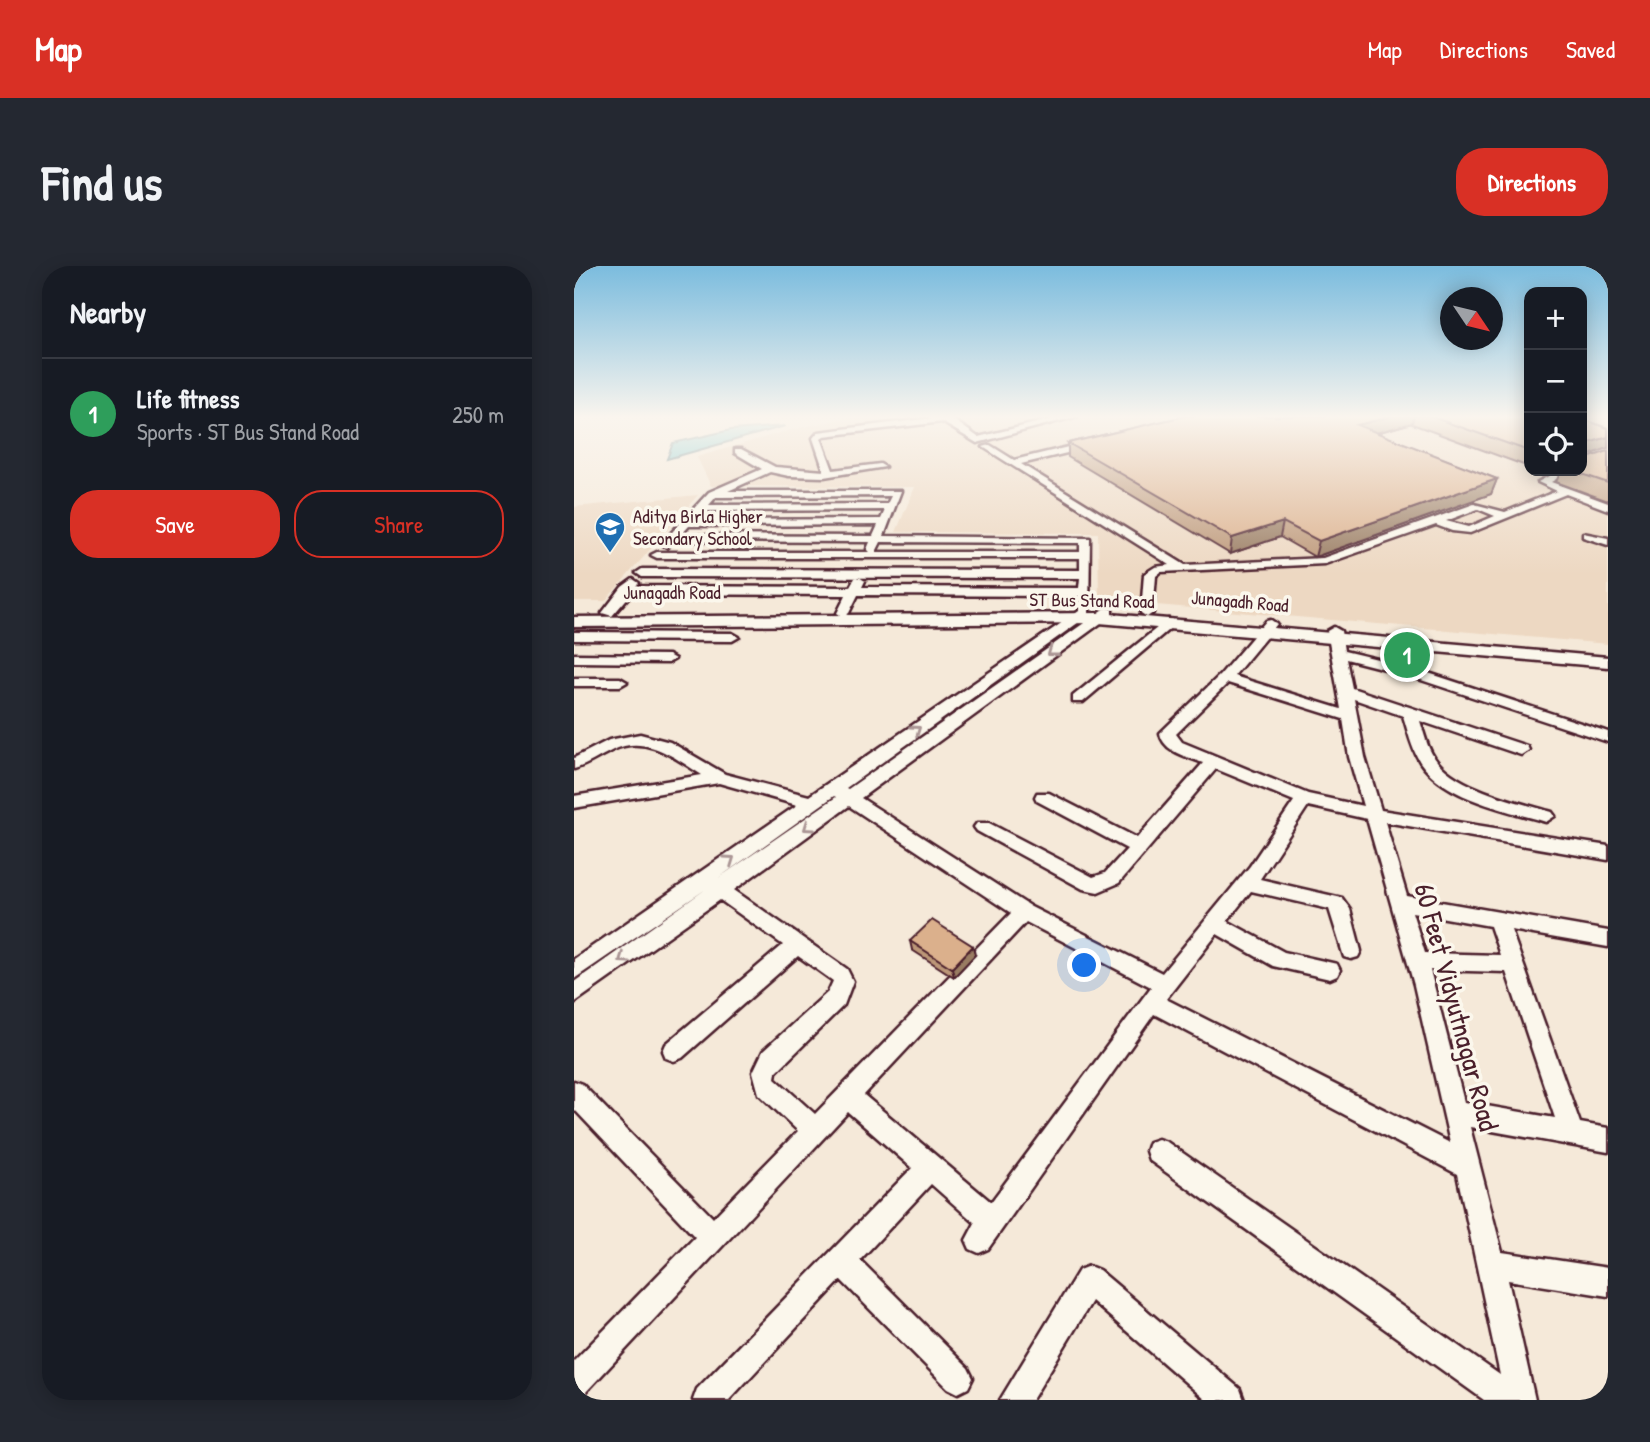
<!DOCTYPE html>
<html lang="en">
<head>
<meta charset="utf-8">
<style>
	body { margin:0; font-family:"Patrick Hand",sans-serif; background:#242831; color:#f1f3f6 }
	.controls { position:absolute; right:21px; top:21px; display:grid; overflow:hidden; border-radius:14px; box-shadow:0 4px 18px #0003 }
	.controls button { width:63px; height:63px; display:grid; place-items:center; padding:0; border:0; border-bottom:2px solid #363941; background:#171b24; color:#f1f3f6; font:35px sans-serif }
	.compass { position:absolute; left:866px; top:21px; width:63px; height:63px; border-radius:50%; background:#171b24; box-shadow:0 4px 18px #0003; rotate:125deg }
	.you { position:absolute; left:511px; top:700px; width:24px; height:24px; margin:-18px; border:5px solid #fff; border-radius:50%; background:#1a73e8; box-shadow:0 0 0 10px #1a73e833 }
	.badge { display:grid; place-items:center; width:46px; height:46px; border-radius:50%; background:#d93025; color:#fff; font-size:23px; font-weight:700 }
	.pin { position:absolute; translate:-50% -50%; border:4px solid #fff; box-shadow:0 2px 7px #0006 }
	.list { margin:0; padding:0; list-style:none }
	h2 { display:flex; justify-content:space-between; align-items:center; height:91px; margin:0; padding:0 28px; font-size:30px }
	h2 small { font-size:23px; font-weight:400; color:#9ea1a6 }
	.list li { display:grid; grid-template-columns:46px 1fr auto; gap:21px; align-items:center; box-sizing:border-box; height:112px; padding:0 28px; border-top:2px solid #363941 }
	.list b { display:block; font-size:26px; white-space:nowrap }
	.list p { margin:0; font-size:23px; white-space:nowrap; color:#9ea1a6 }
	.list em { font-size:23px; font-style:normal; color:#9ea1a6 }
	.actions { display:flex; gap:14px; padding:21px 28px }
	.actions a { flex:1; padding:16px 0; border:2px solid #d93025; border-radius:28px; text-align:center; font-size:24px; color:#d93025 }
	.actions .main { background:#d93025; color:#fff }
	.icon { flex:none; width:38px; height:38px; fill:none; stroke:currentColor; stroke-width:2; stroke-linecap:round; stroke-linejoin:round }
	.map { position:relative; flex:none; width:1034px; height:1134px; overflow:hidden; border-radius:28px }
	header { display:flex; align-items:center; gap:42px; box-sizing:border-box; height:98px; padding:0 35px; background:#d93025; color:#fff }
	header strong { font-size:33px }
	nav { display:flex; gap:38px; margin-inline-start:auto; font-size:24px }
	.intro { display:flex; align-items:center; justify-content:space-between; box-sizing:border-box; height:168px; padding:0 42px }
	h1 { margin:0; font-size:49px }
	.button { padding:18px 32px; border-radius:28px; background:#d93025; color:#fff; font-size:24px; font-weight:700 }
	main { display:flex; gap:42px; padding:0 42px }
	aside { flex:1; background:#171b24; border-radius:28px; box-shadow:0 4px 18px #0003 }
	.map>svg:first-child { display:block }
	.built { fill:#edd8c2 }
	.water { fill:#77c8cf; stroke:#65848d; stroke-width:2 }
	.lines { fill:none; stroke-linecap:round; stroke-linejoin:round }
	.minor-casing { stroke:#4a1f2b; stroke-width:5 }
	.major-casing { stroke:#4a1f2b; stroke-width:5 }
	.minor { fill:#fbf7ec; fill-rule:evenodd }
	.major { fill:#fbf7ec; fill-rule:evenodd }
	.wall { fill:#bc9778; stroke:#4a1f2b; stroke-width:2 }
	.shaded-wall { fill:#997b62; stroke:#4a1f2b; stroke-width:2 }
	.building { fill:#dbb08c; stroke:#4a1f2b; stroke-width:2 }
	.oneway { stroke:#ab9695 }
	.labels { text-anchor:middle; dominant-baseline:central; stroke-width:7; stroke-linejoin:round; paint-order:stroke }
	.far-poi-label { font-size:19px; fill:#4a1f2b; stroke:#fbf7ec; text-anchor:start }
	.far-street-label { font-size:19px; fill:#4a1f2b; stroke:#fbf7ec }
	.near-street-label { font-size:28px; fill:#4a1f2b; stroke:#fbf7ec }
</style>
</head>
<body>
<header>
<strong>Map</strong>
<nav><a>Map</a><a>Directions</a><a>Saved</a></nav>
</header>
<div class="intro"><h1>Find us</h1><a class="button">Directions</a></div>
<main>
<aside>
<h2>Nearby<small></small></h2>
<ul class="list">
<li><span class="badge" style="background:#2e9e5b">1</span><div><b>Life fitness</b><p>Sports · ST Bus Stand Road</p></div><em>250 m</em></li>
</ul>
<div class="actions"><a class="main">Save</a><a>Share</a></div>
</aside>
<div class="map">
<svg width="1034" height="1134" viewBox="0 0 1034 1134">
	<rect width="100%" height="100%" fill="#f5e9d9"/>
	<filter id="ink" filterUnits="userSpaceOnUse"><feTurbulence type="fractalNoise" baseFrequency=".0143" numOctaves="2"/><feDisplacementMap in="SourceGraphic" scale="14" xChannelSelector="R" yChannelSelector="G"/><feConvolveMatrix kernelMatrix="1 2 1 2 8 2 1 2 1" color-interpolation-filters="sRGB"/></filter>
	<g filter="url(#ink)">
		<g class="built">
			<polygon points="282,150 955,150 955,205 1008,205 1008,150 1034,150 1034,378 525,334 524,267 322,266 341,221 137,220 123,191 220,163"/>
			<polygon points="124,229 31,335 0,335 0,241"/>
		</g>
		<polygon class="water" points="211,160 93,193 99,177 157,164"/>
		<g class="lines">
			<g class="minor-casing">
				<g id="minor">
					<path d="M 374,150 L 404,171 L 491,150 L 504,150 L 403,177 L 368,156 L 250,170 L 247,172 L 259,204 L 306,198 L 311,201 L 250,211 L 215,210 L 196,206 L 154,225 L 327,225 L 310,270 L 516,272 L 515,349 L 272,522 L 274,523 L 530,343 L 538,343 L 538,349 L 287,532 L 457,641 L 588,707 L 676,600 L 720,535 L 642,503 L 545,617 L 524,626 L 509,623 L 403,565 L 400,561 L 403,557 L 415,557 L 519,611 L 531,607 L 553,583 L 463,535 L 461,531 L 463,527 L 475,527 L 563,572 L 629,497 C 614,491 589,486 586,467 L 646,409 L 692,355 L 697,354 L 703,358 L 660,410 L 767,443 L 753,365 L 760,361 L 767,365 L 770,385 L 833,400 L 1034,466 L 1034,476 L 823,406 L 772,393 L 778,422 L 953,480 L 955,484 L 947,489 L 846,455 C 850,467 853,481 860,491 C 880,522 944,536 978,546 L 981,550 L 972,556 C 932,544 871,533 846,496 C 837,482 834,465 829,450 L 780,433 L 791,491 L 807,544 L 1034,580 L 1034,594 L 811,556 L 833,630 L 1034,665 L 1034,681 L 937,664 L 1006,857 L 1034,862 L 1034,886 L 896,861 L 928,986 L 1034,1002 L 1034,1030 L 934,1014 L 961,1134 L 910,1134 L 575,894 L 572,885 L 575,876 L 584,873 L 593,876 L 926,1109 L 883,908 L 580,748 L 414,983 L 405,987 L 396,983 L 392,974 L 401,957 L 357,918 L 286,994 L 394,1102 L 399,1112 L 394,1122 L 384,1127 L 374,1122 L 267,1014 L 155,1134 L 119,1134 L 123,1123 L 338,902 L 274,846 L 11,1127 L 0,1131 L 0,1095 L 121,971 L 0,843 L 0,815 L 8,818 L 139,952 L 224,865 L 185,828 L 179,806 L 189,785 L 254,726 L 259,715 L 224,690 L 108,792 L 100,795 L 92,792 L 89,785 L 92,778 L 209,679 L 146,634 L 0,737 L 0,716 L 132,623 L 0,713 L 0,693 L 223,539 L 145,517 L 0,542 L 0,530 L 128,509 C 101,492 72,468 39,484 C 26,490 14,499 0,503 L 0,492 L 35,474 L 66,468 L 96,476 L 151,508 L 235,530 L 505,345 L 505,330 L 284,329 L 275,347 L 269,351 L 263,347 L 272,329 L 57,328 L 38,350 L 28,347 L 48,321 L 59,313 L 65,317 L 62,320 L 276,321 L 281,312 L 285,311 L 291,315 L 288,321 L 505,322 L 506,312 L 68,311 L 62,307 L 68,303 L 506,304 L 506,292 L 83,292 L 77,289 L 83,286 L 296,286 L 293,283 L 296,276 L 101,275 L 93,281 L 87,278 L 135,226 L 188,203 L 161,187 L 161,183 L 167,183 L 201,201 L 250,205 L 239,172 L 244,166 ZM 317,230 L 313,238 L 135,239 L 142,231 ZM 311,244 L 307,253 L 121,254 L 129,245 ZM 304,259 L 299,270 L 107,269 L 115,260 ZM 307,276 L 506,277 L 506,286 L 302,286 ZM 654,417 L 769,453 L 775,491 L 789,540 L 734,528 L 608,476 L 602,468 ZM 260,530 L 262,531 L 143,613 ZM 275,540 L 437,647 L 241,848 L 201,812 L 202,806 L 270,739 L 279,715 L 273,703 L 160,624 ZM 734,540 L 793,553 L 840,719 L 876,877 L 592,733 L 643,668 L 699,700 L 756,713 L 763,710 L 766,704 L 763,698 L 710,686 L 653,655 L 677,625 L 755,643 L 770,691 L 777,693 L 784,691 L 787,685 L 776,643 L 768,632 L 686,613 ZM 838,646 L 916,660 L 926,689 L 851,687 ZM 452,656 L 577,721 L 417,936 L 290,829 ZM 856,704 L 932,706 L 981,852 L 890,836 Z"/>
					<path d="M 515,176 L 518,181 L 447,198 L 611,299 L 749,292 L 900,238 L 931,246 L 983,225 L 964,216 L 984,205 L 996,205 L 977,216 L 1034,237 L 1034,244 L 992,228 L 896,267 L 878,265 L 862,259 L 751,298 L 587,306 L 582,310 L 579,347 L 573,351 L 567,347 L 570,308 L 581,301 L 596,299 L 409,181 L 416,179 L 440,194 ZM 904,243 L 921,250 L 895,261 L 872,255 Z"/>
					<polygon points="1009,267 1034,272 1034,279 1009,271"/>
					<polygon points="594,353 599,354 599,360 509,436 499,436 499,430"/>
					<polygon points="0,366 158,367 165,371 158,375 0,374"/>
					<polygon points="0,388 94,389 101,393 94,397 0,396"/>
					<polygon points="0,412 46,412 53,416 46,420 0,420"/>
					<polygon points="515,1000 525,1004 666,1123 670,1134 632,1134 518,1035 458,1134 426,1134 505,1004"/>
				</g>
			</g>
			<g class="major-casing">
				<polygon id="major" points="525,347 1034,391 1034,401 525,357 0,361 0,351"/>
			</g>
			<use href="#minor" class="minor"/>
			<use href="#major" class="major"/>
		</g>
		<g class="wall">
			<polygon points="611,150 955,150 955,201 838,158 838,157 802,167 923,213 917,228 741,291 706,271 656,288 494,191 494,177"/>
			<polygon points="1034,185 1034,235 982,216 987,205 1008,205"/>
			<polygon points="336,675 401,689 380,711 338,684"/>
		</g>
		<g class="shaded-wall">
			<polygon points="819,150 840,150 838,157 780,173 783,159"/>
			<polygon points="1034,171 1034,182 1008,192 1008,179"/>
			<polygon points="923,213 917,228 741,291 745,275"/>
			<polygon points="709,256 706,271 656,288 658,272"/>
			<polygon points="399,680 401,689 380,711 378,702"/>
		</g>
		<g class="building">
			<polygon points="611,150 819,150 783,159 923,213 745,275 709,256 658,272 494,177"/>
			<polygon points="855,150 955,150 955,185"/>
			<polygon points="1008,153 1034,162 1034,171 1008,179"/>
			<polygon points="1034,185 1034,217 999,205 1008,205 1008,194"/>
			<polygon points="358,654 399,680 378,702 336,675"/>
		</g>
		<defs><path id="oneway-chevron" d="M-2-3.5L2.5 0L-2 3.5" fill="none" stroke-width="1.6" stroke-linecap="round" stroke-linejoin="round" transform="scale(1.75)"/></defs>
		<g class="oneway">
			<use href="#oneway-chevron" transform="translate(478 386) rotate(144)"/>
			<use href="#oneway-chevron" transform="translate(342 464) rotate(-35)"/>
			<use href="#oneway-chevron" transform="translate(234 561) rotate(145)"/>
			<use href="#oneway-chevron" transform="translate(156 594) rotate(-35)"/>
			<use href="#oneway-chevron" transform="translate(49 693) rotate(145)"/>
		</g>
	</g>
	<linearGradient id="sky" x2="0" y2="1"><stop stop-color="#7bbcde"/><stop offset="0.49" stop-color="#faf5ee"/><stop offset="1" stop-color="#faf5ee" stop-opacity="0"/></linearGradient>
	<rect width="1034" height="308" fill="url(#sky)"/>
	<defs>
		<g id="school-pin" transform="scale(1.575)"><path d="M0 17L-7.5 6A9.5 9.5 0 1 1 7.5 6Z" fill="#1f6fb2" stroke="#fbf7ec"/><path d="M0-5L7-2L0 1L-7-2ZM-4 1L0 2.5L4 1V4Q0 6-4 4Z" fill="#fff"/></g>
	</defs>
	<g fill-rule="evenodd">
		<use href="#school-pin" x="36" y="261"/>
	</g>
	<g class="labels">
		<g class="far-poi-label">
			<text x="59" y="250">Aditya Birla Higher<tspan x="59" dy="22">Secondary School</tspan></text>
		</g>
		<g class="far-street-label">
			<text x="98" y="326">Junagadh Road</text>
			<text transform="translate(518 334) rotate(1)">ST Bus Stand Road</text>
			<text transform="translate(666 335) rotate(5)">Junagadh Road</text>
		</g>
		<g class="near-street-label">
			<text transform="translate(883 741) rotate(75)">60 Feet Vidyutnagar Road</text>
		</g>
	</g>
</svg>
<div class="controls">
<button>+</button>
<button>−</button>
<button><svg class="icon" aria-label="locate" viewBox="0 0 24 24"><circle cx="12" cy="12" r="6"/><path d="M12 2v4M12 18v4M2 12h4M18 12h4"/></svg></button>
</div>
<svg class="compass" viewBox="-18 -18 36 36"><path d="M0-13l5 13h-10z" fill="#e53935"/><path d="M0 13l5-13h-10z" fill="#9ea1a6"/></svg>
<div class="you"></div>
<div class="pin badge" style="left:833px;top:389px;background:#2e9e5b">1</div>
</div>
</main>
</body>
</html>
